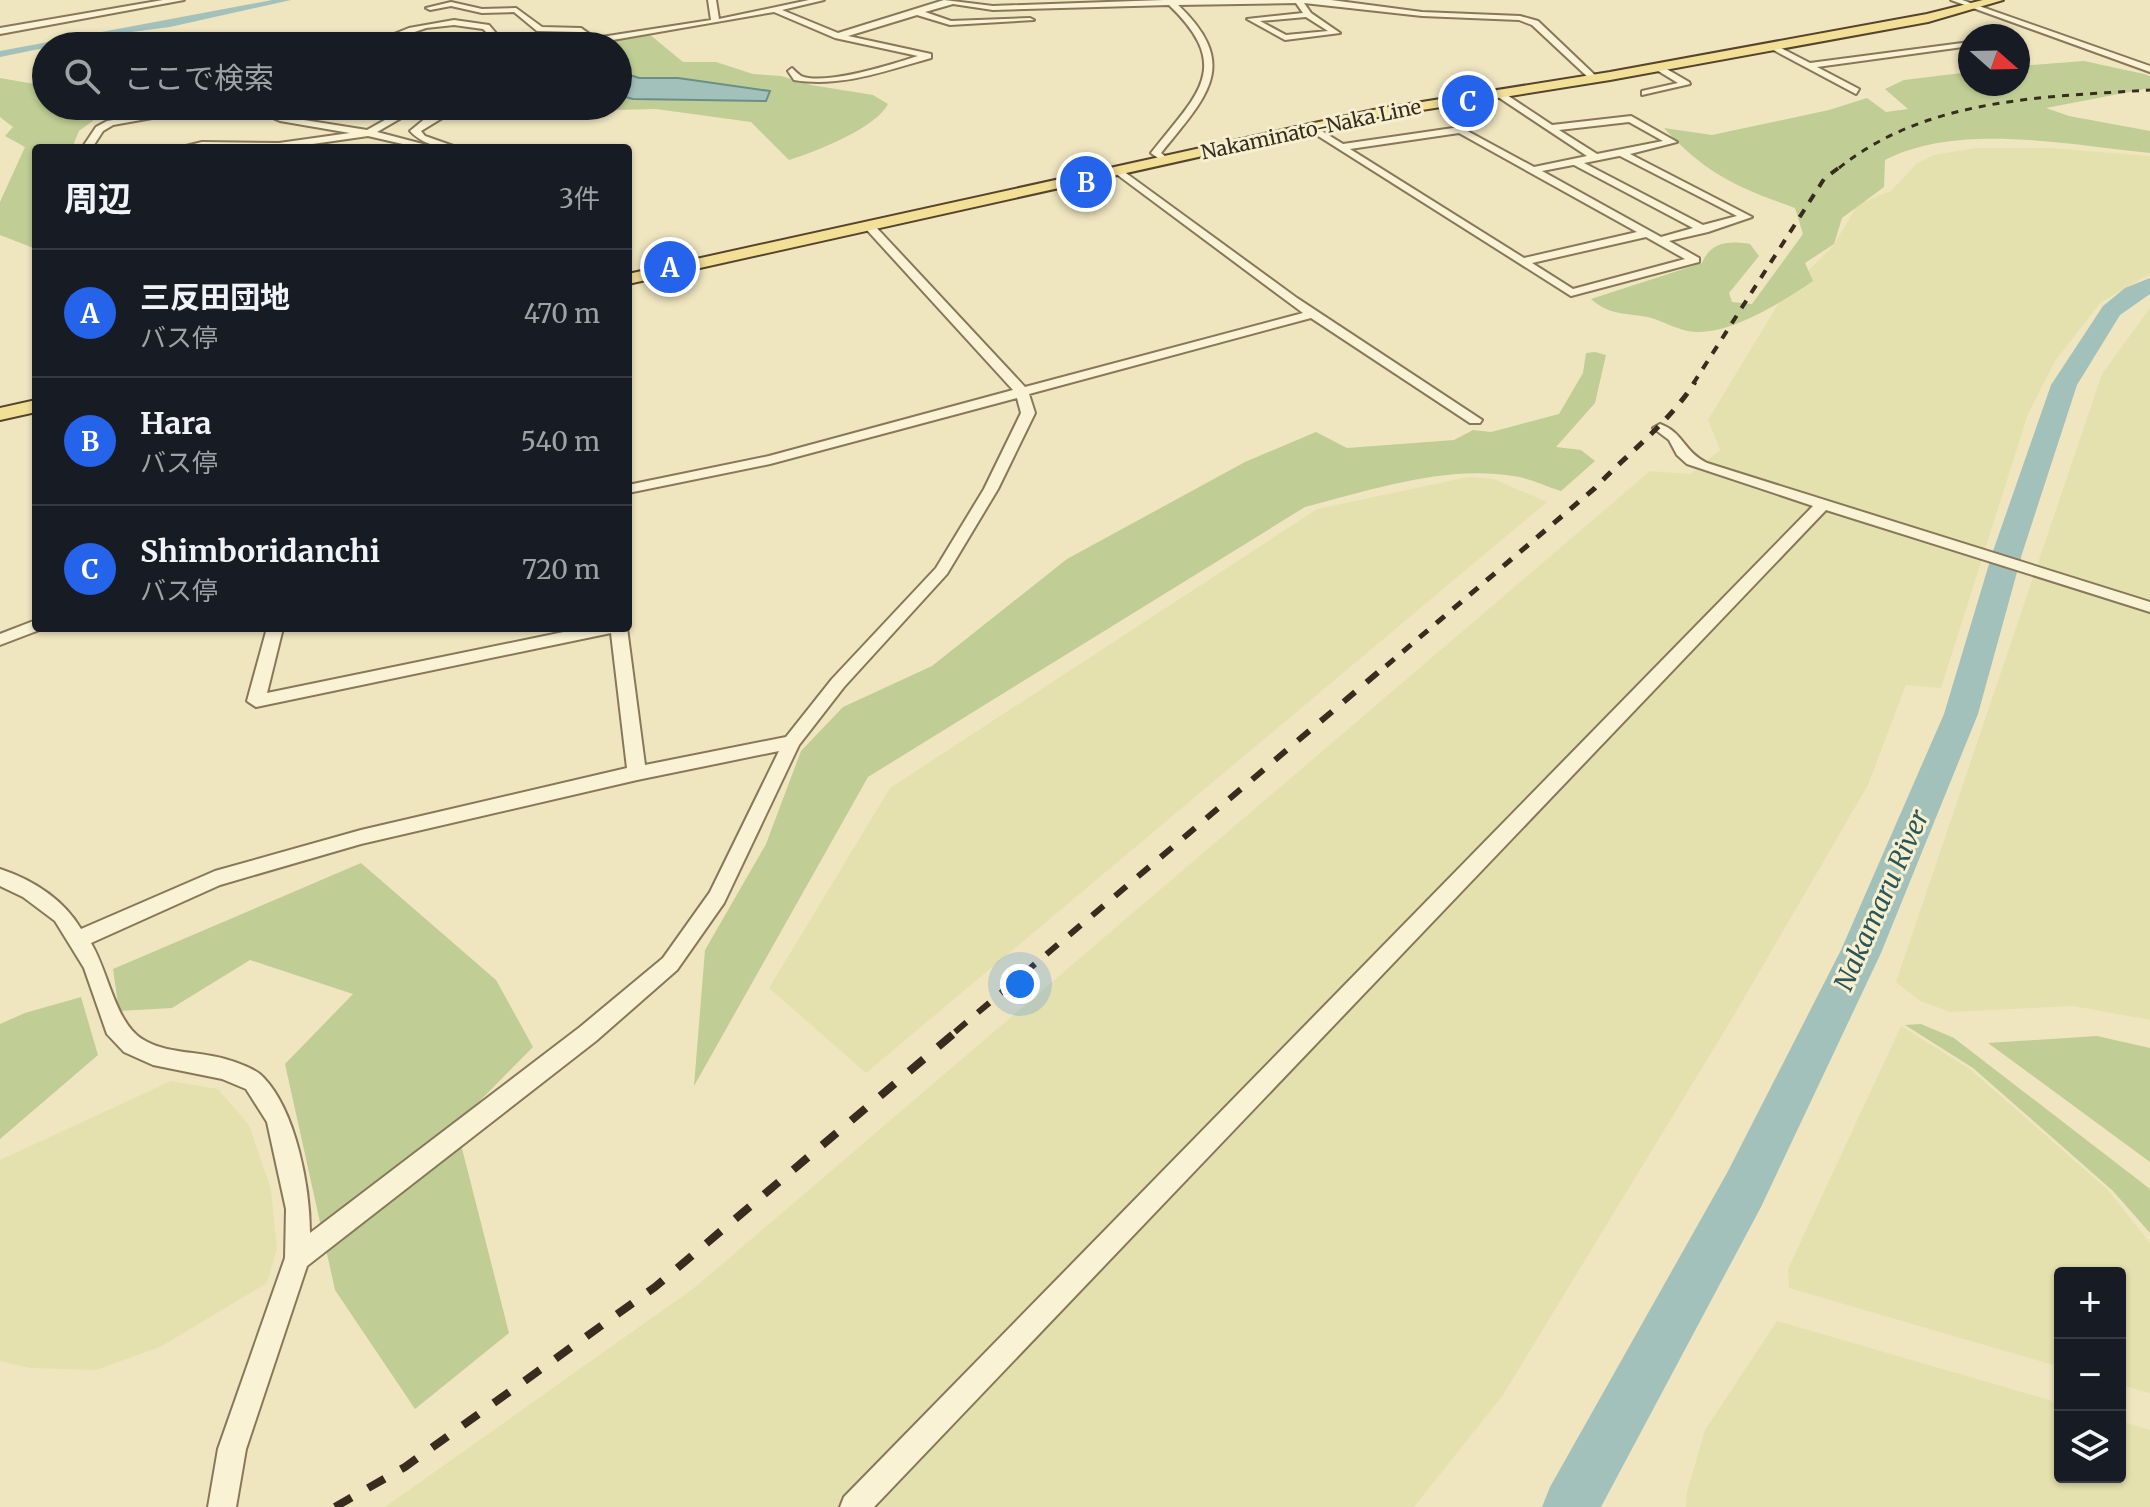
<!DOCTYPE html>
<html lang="ja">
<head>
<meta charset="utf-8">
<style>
	body { margin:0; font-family:Merriweather,"Noto Sans JP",serif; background:#242831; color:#f1f3f6 }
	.controls { position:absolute; right:24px; bottom:24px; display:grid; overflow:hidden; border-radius:8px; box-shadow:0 2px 6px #0004 }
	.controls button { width:72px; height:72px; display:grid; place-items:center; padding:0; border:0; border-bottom:2px solid #363941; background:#171b24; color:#f1f3f6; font:40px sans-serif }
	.compass { position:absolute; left:1958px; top:24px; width:72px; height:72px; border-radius:50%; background:#171b24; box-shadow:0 2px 6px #0004; rotate:110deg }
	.you { position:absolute; left:1020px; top:984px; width:28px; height:28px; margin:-20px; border:6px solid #fff; border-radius:50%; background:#1a73e8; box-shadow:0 0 0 12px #1a73e833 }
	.badge { display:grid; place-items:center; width:52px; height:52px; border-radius:50%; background:#2563eb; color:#fff; font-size:26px; font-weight:700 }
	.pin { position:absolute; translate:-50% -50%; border:4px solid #fff; box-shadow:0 2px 8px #0006 }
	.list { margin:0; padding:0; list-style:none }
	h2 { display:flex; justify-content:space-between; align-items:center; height:104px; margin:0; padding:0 32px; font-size:34px }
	h2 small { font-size:26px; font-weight:400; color:#9ea1a6 }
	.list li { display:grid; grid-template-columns:52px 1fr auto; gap:24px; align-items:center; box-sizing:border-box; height:128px; padding:0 32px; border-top:2px solid #363941 }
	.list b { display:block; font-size:30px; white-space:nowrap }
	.list p { margin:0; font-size:26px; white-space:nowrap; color:#9ea1a6 }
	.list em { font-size:26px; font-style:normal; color:#9ea1a6 }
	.icon { flex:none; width:44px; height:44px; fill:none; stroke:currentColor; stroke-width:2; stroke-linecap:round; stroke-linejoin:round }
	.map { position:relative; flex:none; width:2150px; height:1507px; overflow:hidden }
	.search { position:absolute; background:#171b24; box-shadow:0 2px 6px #0004; left:32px; top:32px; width:600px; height:88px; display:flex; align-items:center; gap:20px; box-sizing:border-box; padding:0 28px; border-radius:44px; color:#9ea1a6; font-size:30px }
	.panel { position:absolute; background:#171b24; box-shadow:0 2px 6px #0004; left:32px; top:144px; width:600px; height:488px; border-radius:8px }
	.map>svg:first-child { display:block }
	.farmland { fill:#e4e1ae }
	.green { fill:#c0cd94 }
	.water { fill:#a3c1bb; stroke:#6a8f89; stroke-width:2 }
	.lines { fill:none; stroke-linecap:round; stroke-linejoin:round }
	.canal { fill:#a3c1bb; fill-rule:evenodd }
	.river { fill:#a3c1bb; fill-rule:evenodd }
	.minor-casing { stroke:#887758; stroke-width:4 }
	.tertiary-casing { stroke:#887758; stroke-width:4 }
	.primary-casing { stroke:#56442c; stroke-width:4 }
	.minor { fill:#f9f2d4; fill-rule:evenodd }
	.tertiary { fill:#f9f2d4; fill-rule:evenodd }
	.primary { fill:#f3e097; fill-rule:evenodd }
	.rail-far4 { stroke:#372c1d; stroke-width:3; stroke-dasharray:7 7; stroke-linecap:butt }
	.rail-far3 { stroke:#372c1d; stroke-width:4; stroke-dasharray:9 9; stroke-linecap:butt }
	.rail-far2 { stroke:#372c1d; stroke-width:5; stroke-dasharray:11 11; stroke-linecap:butt }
	.rail-far1 { stroke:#372c1d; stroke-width:6; stroke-dasharray:15 15; stroke-linecap:butt }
	.rail { stroke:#372c1d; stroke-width:8; stroke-dasharray:19 19; stroke-linecap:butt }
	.labels { text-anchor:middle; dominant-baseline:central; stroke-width:6; stroke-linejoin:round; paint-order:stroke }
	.far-street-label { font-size:20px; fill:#372c1d; stroke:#f6efd0 }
	.water-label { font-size:26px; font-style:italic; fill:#2b5658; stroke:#f6efd0 }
</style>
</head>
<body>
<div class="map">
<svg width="2150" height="1507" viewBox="0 0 2150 1507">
	<rect width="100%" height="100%" fill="#efe6c0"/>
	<g class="farmland">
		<polygon points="1975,148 2049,148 2150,156 2150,274 2101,302 2055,361 2028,414 1941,688 1906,685 1868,785 1733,1017 1503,1395 1414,1507 385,1507 694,1288 1650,471 1690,474 1720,450 1708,420 1783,296 1833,246 1858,204 1891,191 1916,164 1934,155"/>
		<polygon points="2150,308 2150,1020 2073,1006 1950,1012 1920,1001 1896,982 2102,374"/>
		<polygon points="1468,477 1494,479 1547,502 866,1073 769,988 890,788 1317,509"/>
		<polygon points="1901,1026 1970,1069 2108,1190 2150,1243 2150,1393 2120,1385 2120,1273 2060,1273 2060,1367 1789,1288 1788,1269"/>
		<polygon points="171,1081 218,1089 249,1125 271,1189 277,1249 267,1283 160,1347 96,1370 30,1368 0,1361 0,1160"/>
		<polygon points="1777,1321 2060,1403 2060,1477 2120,1477 2120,1421 2150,1430 2150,1507 1686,1507 1687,1492 1705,1430"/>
	</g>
	<g class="green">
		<path d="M 649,34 L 683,62 L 716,62 L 753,74 L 781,76 L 811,85 L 873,95 L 888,104 C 876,128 815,152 789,160 L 751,122 L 656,109 L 572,111 L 524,106 L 618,106 L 618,95 L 633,99 L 766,101 L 678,78 L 639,78 L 618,71 L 618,46 L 580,46 Z"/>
		<path d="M 2084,61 L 2144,74 L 2150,76 L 2150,88 L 2046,108 L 2069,116 L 2150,131 L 2150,153 C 2070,145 1958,122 1885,160 L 1884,187 L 1842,218 L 1834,244 L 1805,263 L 1813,281 C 1783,301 1733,334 1695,332 C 1678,331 1664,321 1648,317 C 1624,313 1609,315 1591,299 L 1702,263 C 1711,241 1730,241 1750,244 L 1759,256 L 1729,293 L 1732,302 L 1752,304 L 1803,234 L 1795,208 C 1737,187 1707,175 1664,128 L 1712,135 L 1829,110 L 1867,98 L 1886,112 L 1908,109 L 1885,89 L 1904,80 L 1970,72 L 1970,84 L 2018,84 L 2018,66 Z"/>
		<polygon points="0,78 46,86 46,106 76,106 94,120 79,131 72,148 36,148 36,249 0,235 0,202 25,147 5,136 13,127 0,117"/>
		<path d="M 1595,352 L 1606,355 L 1595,403 L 1556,447 L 1581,450 L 1595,461 L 1561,491 C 1545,486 1529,478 1513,476 C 1445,465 1371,490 1305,507 L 868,777 L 694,1086 L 705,950 L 766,844 L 801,751 L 843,707 L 932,666 L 1067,559 L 1245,462 L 1316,432 L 1347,448 L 1454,440 L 1473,430 L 1491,432 L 1559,414 L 1583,373 L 1586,353 Z"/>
		<polygon points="361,863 496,980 533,1047 456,1125 509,1333 415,1409 335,1290 285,1064 353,994 250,960 172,1008 119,1011 113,969"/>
		<polygon points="81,997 98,1055 0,1139 0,1024 25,1013"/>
		<polygon points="1921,1024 1954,1038 2150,1189 2150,1233 2113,1191 1973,1068 1905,1025"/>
		<polygon points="2097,1036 2150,1048 2150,1162 1988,1043"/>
	</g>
	<polygon class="water" points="618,71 639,78 678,78 770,91 766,101 633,99 618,95"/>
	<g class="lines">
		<polygon class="canal" points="272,0 291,0 170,27 108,35 0,57 0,51"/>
		<polygon class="river" points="2150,278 2150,294 2120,315 2077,385 2022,554 1978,714 1881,953 1761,1207 1601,1507 1542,1507 1550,1487 1727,1173 1841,950 1944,714 1992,554 2051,385 2103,306 2125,288"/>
		<g class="minor-casing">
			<g id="minor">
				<path d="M 708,0 L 716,0 L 719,19 L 809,0 L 824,0 L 782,10 L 838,33 L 944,0 L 993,6 L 1164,0 L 1331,0 L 1422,12 L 1520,16 L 1538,21 L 1599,79 L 1592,81 L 1532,25 L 1519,20 L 1422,16 L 1304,3 L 1311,13 L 1340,33 L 1285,40 L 1247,19 L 1303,13 L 1296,3 L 1178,5 C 1241,65 1207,96 1161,153 L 1170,160 L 1165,163 L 1151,153 C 1196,95 1235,68 1169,5 L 993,10 L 953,4 L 925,12 L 951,21 L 1030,18 L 1034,20 L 950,25 L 917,15 L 848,36 L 931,54 L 931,58 C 887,70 842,88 794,80 L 788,71 L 792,68 C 795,71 798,74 801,76 C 825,86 893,64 918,56 L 835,38 L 774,12 L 578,46 L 558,46 L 587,40 L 579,32 L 537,31 L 514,12 L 482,13 L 451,6 L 430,10 L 426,8 L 451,2 L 482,9 L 516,8 L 542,27 L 581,28 L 595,38 L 711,20 ZM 1306,17 L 1328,31 L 1286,35 L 1260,21 Z"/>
				<polygon points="1951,0 1962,0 2150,66 2150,72"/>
				<polygon points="454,20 489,25 500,38 539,46 497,42 483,29 454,25 426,28 375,46 364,46 409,28"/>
				<polygon points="1970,42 1970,46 1817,67 1859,89 1856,94 1766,46 1773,44 1810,63"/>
				<polygon points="1658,64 1689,82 1690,84 1642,95 1642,91 1678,83 1655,69"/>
				<path d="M 1495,91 L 1501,91 L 1552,125 L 1631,116 L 1677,142 L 1630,154 L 1752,217 L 1708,232 L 1669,241 L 1699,258 L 1699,262 L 1571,296 L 1304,127 L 1312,125 L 1343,144 L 1460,127 L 1534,167 L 1587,156 L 1495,95 ZM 1629,122 L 1663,141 L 1597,154 L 1559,130 ZM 1459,133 L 1637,232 L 1524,258 L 1350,149 ZM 1619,156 L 1620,156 L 1737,216 L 1703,225 L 1584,163 ZM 1573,165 L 1574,165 L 1693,228 L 1661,237 L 1542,171 ZM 1646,237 L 1685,259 L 1573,289 L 1532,263 Z"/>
				<polygon points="197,106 219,106 113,125 103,131 92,148 82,148 96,127 107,121"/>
				<polygon points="245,106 258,106 285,117 367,130 410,106 422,106 377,132 438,148 420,148 368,136 285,148 178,148 202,142 279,143 350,133 280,121"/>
				<path d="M 450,106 L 462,106 L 421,131 L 425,136 L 459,148 C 441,148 423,145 410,131 L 427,117 Z"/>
				<path d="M 1119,168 L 1297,298 L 1482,420 L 1480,423 L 1470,423 L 1311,318 L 1029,394 L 1035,413 L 998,489 L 947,574 L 844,687 L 799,745 L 724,903 L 677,970 L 596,1041 L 307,1266 L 246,1449 L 236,1507 L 208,1507 L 218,1449 L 285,1258 L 286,1209 L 267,1122 L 246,1089 L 222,1079 L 153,1065 L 124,1052 L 107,1034 L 84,968 L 55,921 L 23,897 L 0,886 L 0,869 C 33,880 63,899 81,929 L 215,871 L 361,830 L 627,768 L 611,633 L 256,707 L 247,701 L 267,628 L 283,628 L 267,693 L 583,628 L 627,628 L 645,765 L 786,737 L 832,679 L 936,568 L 984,489 L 1021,413 L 1017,398 L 770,464 L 628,493 L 628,485 L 769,456 L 1013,390 L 866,229 L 866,225 L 874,225 L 1025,387 L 1303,313 L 1115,173 L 1115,169 ZM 779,751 L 710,892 L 663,958 L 580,1027 L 310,1233 C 310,1187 296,1111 263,1077 C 256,1069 236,1062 225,1059 C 198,1051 165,1054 142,1039 C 115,1022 108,971 91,943 L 220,885 L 361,844 L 637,780 Z"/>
				<path d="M 1660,424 C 1683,432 1684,452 1707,463 L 2150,602 L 2150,612 L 1826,510 L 874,1507 L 840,1507 L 844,1497 L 1813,506 L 1687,464 L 1677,455 L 1669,440 L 1653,428 Z"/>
				<polygon points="36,620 36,628 42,629 0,645 0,634"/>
			</g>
		</g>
		<g class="tertiary-casing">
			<polygon id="tertiary" points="163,0 184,0 0,34 0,28"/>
		</g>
		<g class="primary-casing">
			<g id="primary">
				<polygon points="1983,0 2003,0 1928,22 1610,80 1378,117 628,284 628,274 1378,109 1610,72 1927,14"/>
				<polygon points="36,400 36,412 0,420 0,408"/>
			</g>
		</g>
		<use href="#minor" class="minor"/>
		<use href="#tertiary" class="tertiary"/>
		<use href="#primary" class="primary"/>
		<path class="rail-far4" d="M 1839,168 C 1926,98 2043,97 2150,90"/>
		<polyline class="rail-far3" points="1693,384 1824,179 1841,166"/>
		<path class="rail-far2" d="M 1386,666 L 1595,488 C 1629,452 1668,424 1695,382"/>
		<polyline class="rail-far1" points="955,1032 1388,664"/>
		<polyline class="rail" points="335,1507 405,1467 655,1287 958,1030"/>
	</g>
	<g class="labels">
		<g class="far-street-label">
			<text transform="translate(1311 129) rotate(-12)">Nakaminato-Naka Line</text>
		</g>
		<g class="water-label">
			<text transform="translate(1881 900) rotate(-66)">Nakamaru River</text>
		</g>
	</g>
</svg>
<div class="controls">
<button>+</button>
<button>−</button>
<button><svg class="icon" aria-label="layers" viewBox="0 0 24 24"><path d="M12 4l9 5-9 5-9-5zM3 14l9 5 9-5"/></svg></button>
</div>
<svg class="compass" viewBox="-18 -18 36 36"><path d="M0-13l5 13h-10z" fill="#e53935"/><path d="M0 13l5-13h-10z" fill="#9ea1a6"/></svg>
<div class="you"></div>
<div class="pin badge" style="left:670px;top:267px">A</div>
<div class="pin badge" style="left:1086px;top:182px">B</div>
<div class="pin badge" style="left:1468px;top:101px">C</div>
<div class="search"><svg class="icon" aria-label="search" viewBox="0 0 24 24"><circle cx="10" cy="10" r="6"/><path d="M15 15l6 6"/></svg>ここで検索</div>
<section class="panel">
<h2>周辺<small>3件</small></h2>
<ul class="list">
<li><span class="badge">A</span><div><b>三反田団地</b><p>バス停</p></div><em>470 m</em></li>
<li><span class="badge">B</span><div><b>Hara</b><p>バス停</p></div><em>540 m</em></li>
<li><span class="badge">C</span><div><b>Shimboridanchi</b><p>バス停</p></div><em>720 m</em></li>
</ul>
</section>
</div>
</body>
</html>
